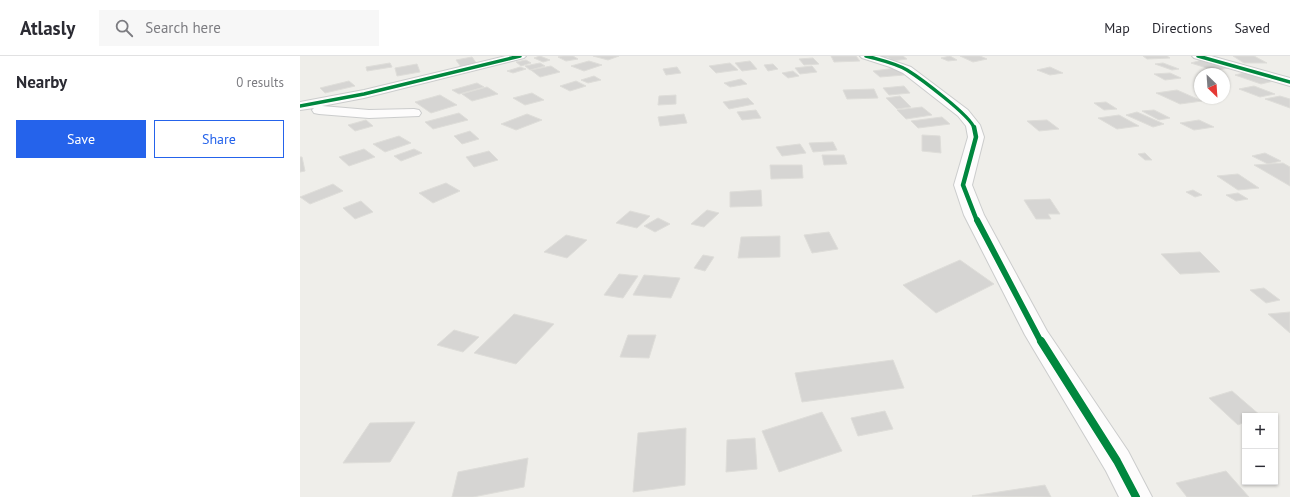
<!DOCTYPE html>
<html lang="en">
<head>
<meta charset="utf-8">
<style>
	body { margin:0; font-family:"PT Sans",sans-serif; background:#f7f7f7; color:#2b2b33 }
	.controls { position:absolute; right:12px; bottom:12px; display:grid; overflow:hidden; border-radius:0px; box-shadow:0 1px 3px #0004 }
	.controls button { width:36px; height:36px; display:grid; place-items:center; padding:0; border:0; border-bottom:1px solid #e1e1e2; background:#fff; color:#2b2b33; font:20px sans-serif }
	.compass { position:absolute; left:894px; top:12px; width:36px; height:36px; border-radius:50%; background:#fff; box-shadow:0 1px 3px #0004; rotate:155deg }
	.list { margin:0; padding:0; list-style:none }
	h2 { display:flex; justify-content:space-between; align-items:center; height:52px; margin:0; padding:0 16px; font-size:17px }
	h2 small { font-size:13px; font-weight:400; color:#7c7c81 }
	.actions { display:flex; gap:8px; padding:12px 16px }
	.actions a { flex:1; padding:9px 0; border:1px solid #2563eb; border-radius:0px; text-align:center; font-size:14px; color:#2563eb }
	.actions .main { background:#2563eb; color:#fff }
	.icon { flex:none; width:22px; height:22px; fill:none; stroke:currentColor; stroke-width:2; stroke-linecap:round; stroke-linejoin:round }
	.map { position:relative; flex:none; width:990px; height:441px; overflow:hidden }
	header { display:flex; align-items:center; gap:24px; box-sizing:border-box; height:56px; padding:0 20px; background:#fff; border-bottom:1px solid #e1e1e2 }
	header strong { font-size:19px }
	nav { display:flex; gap:22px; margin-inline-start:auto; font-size:14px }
	.search { width:280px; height:36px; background:#f7f7f7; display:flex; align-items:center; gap:10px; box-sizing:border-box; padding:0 14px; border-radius:0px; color:#7c7c81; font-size:15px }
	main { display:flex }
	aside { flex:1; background:#fff }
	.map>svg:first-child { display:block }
	.building { fill:#d6d5d3; stroke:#deddd9 }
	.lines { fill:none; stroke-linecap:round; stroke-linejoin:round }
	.minor-casing { stroke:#cbcccc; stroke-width:2 }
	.minor { fill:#fdfcfc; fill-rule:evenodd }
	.cycleway-far3-casing { stroke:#fff; stroke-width:5 }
	.cycleway-far2-casing { stroke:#fff; stroke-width:6 }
	.cycleway-far1-casing { stroke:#fff; stroke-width:8 }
	.cycleway-casing { stroke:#fff; stroke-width:10 }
	.cycleway-far3 { stroke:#00873e; stroke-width:3.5 }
	.cycleway-far2 { stroke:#00873e; stroke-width:4.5 }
	.cycleway-far1 { stroke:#00873e; stroke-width:6 }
	.cycleway { stroke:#00873e; stroke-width:8 }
</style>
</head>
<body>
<header>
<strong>Atlasly</strong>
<div class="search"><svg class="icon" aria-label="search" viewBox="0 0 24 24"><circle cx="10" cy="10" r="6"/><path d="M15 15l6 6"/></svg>Search here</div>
<nav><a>Map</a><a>Directions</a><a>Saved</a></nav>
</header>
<main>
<aside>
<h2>Nearby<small>0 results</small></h2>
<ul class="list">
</ul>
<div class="actions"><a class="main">Save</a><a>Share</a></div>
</aside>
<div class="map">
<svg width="990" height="441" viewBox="0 0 990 441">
	<rect width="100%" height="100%" fill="#efeeea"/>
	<g class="building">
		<polygon points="240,0 250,4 243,6 234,2"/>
		<polygon points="263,0 273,0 278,3 266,5 258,1"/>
		<polygon points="293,0 319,0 308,4"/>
		<polygon points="531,0 556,0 560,5 534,6"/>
		<polygon points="578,0 603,0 607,3 593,5 588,1 580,2"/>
		<polygon points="650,0 657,4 648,5 641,2"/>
		<polygon points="660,0 680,0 687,3 673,6"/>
		<polygon points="843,0 867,0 870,2 847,3"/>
		<polygon points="933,0 954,0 967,7 944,7"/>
		<polygon points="172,1 177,8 161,11 156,4"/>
		<polygon points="513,2 519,8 504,9 499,3"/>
		<polygon points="226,4 231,7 221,10 216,6"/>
		<polygon points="902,4 927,12 916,15 891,7"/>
		<polygon points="289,5 302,9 284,15 271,10"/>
		<polygon points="450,5 457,13 442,15 435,7"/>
		<polygon points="90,7 92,11 67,15 66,11"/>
		<polygon points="240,7 245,10 230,14 225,10"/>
		<polygon points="430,7 438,14 416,17 409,10"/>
		<polygon points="863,7 879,13 872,14 855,8"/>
		<polygon points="117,8 120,16 97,20 95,12"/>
		<polygon points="473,8 478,13 468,15 464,9"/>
		<polygon points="251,10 260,16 240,21 231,14"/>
		<polygon points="512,10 517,16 500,18 495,12"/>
		<polygon points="220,11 226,13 213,17 207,15"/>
		<polygon points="377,11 381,17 366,19 363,13"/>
		<polygon points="750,11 763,17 750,19 737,14"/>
		<polygon points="596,12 604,19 580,21 573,15"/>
		<polygon points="493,15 499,20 488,22 482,17"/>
		<polygon points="948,16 974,25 961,28 935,19"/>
		<polygon points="870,17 881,22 865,24 854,18"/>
		<polygon points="294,20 301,24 288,27 281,24"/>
		<polygon points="441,23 447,28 430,31 424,27"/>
		<polygon points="49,25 55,30 25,37 20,32"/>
		<polygon points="276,25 286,30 270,35 260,30"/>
		<polygon points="177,27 184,31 159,38 152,34"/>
		<polygon points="604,30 610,37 589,39 583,32"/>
		<polygon points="954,30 975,38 960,41 939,33"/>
		<polygon points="187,31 198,38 172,45 162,38"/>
		<polygon points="574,33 578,42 547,43 543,34"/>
		<polygon points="877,34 902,45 880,48 856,37"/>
		<polygon points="232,37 244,44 225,49 213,42"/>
		<polygon points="140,39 157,49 131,57 115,46"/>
		<polygon points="376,39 376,48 358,49 359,40"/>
		<polygon points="600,40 611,51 597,53 586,42"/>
		<polygon points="980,40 990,43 990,52 965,43"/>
		<polygon points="448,42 454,48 429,53 423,46"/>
		<polygon points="806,46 817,53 804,54 794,47"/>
		<polygon points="622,51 632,59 606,63 597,54"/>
		<polygon points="456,54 461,62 442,64 437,56"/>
		<polygon points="854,54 870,62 859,64 842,55"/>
		<polygon points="837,56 864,68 853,71 826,59"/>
		<polygon points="159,57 168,64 133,73 125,66"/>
		<polygon points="227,58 242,64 216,74 201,68"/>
		<polygon points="384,58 387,67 360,70 358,61"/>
		<polygon points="819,59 839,70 817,73 798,62"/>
		<polygon points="642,61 650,68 618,72 611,65"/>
		<polygon points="66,64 73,70 55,75 48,69"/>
		<polygon points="747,64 759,73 739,75 727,65"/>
		<polygon points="899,64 914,71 894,74 880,67"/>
		<polygon points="170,75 179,83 162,88 154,80"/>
		<polygon points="622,79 640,80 641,97 622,95"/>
		<polygon points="99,80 111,87 85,96 73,88"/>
		<polygon points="533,86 537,94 513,96 509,87"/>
		<polygon points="500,88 506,97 482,100 476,91"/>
		<polygon points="64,93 75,101 49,110 39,101"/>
		<polygon points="114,93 122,97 101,105 94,100"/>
		<polygon points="189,95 198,104 174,111 166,101"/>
		<polygon points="845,97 852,104 845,104 838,98"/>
		<polygon points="965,97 981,105 968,108 952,100"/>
		<polygon points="522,99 544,99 547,108 524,109"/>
		<polygon points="0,101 2,101 5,115 0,116"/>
		<polygon points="983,107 990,111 990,130 954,109"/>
		<polygon points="470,109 502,109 503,122 471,123"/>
		<polygon points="938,118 959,132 938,134 917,120"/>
		<polygon points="146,127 160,135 133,147 119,137"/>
		<polygon points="33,128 43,135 10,148 0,141"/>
		<polygon points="461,134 462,150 430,151 430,136"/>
		<polygon points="893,134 902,139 895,141 886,136"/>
		<polygon points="938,137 948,143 936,145 926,139"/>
		<polygon points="750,143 760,158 748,158 751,163 736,163 724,144"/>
		<polygon points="61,145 73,156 55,163 43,152"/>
		<polygon points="407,154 419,157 404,171 391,168"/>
		<polygon points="330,155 350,160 337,172 316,167"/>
		<polygon points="358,162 370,168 355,176 344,170"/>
		<polygon points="529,176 538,193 512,197 504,179"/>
		<polygon points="266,179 287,184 267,202 244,196"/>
		<polygon points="480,180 480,201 438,202 441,181"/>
		<polygon points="900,196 920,216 880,218 861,198"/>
		<polygon points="403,199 414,201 405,215 394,212"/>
		<polygon points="660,204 694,228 636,257 603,229"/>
		<polygon points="319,218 338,220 323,242 304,239"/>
		<polygon points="344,219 380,222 371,242 333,239"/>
		<polygon points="964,232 980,244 966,247 950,234"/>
		<polygon points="990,256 990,277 968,258"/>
		<polygon points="214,258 254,268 216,308 174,297"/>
		<polygon points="154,274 179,281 163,296 137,289"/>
		<polygon points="328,279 356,279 349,302 320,301"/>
		<polygon points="593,304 604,332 502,346 495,317"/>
		<polygon points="932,335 961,360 945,360 945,366 938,369 909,342"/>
		<polygon points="585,355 593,373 558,380 551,362"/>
		<polygon points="522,356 542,395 479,416 462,375"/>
		<polygon points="115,366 90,406 43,407 70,367"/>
		<polygon points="386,372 385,429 333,436 338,377"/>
		<polygon points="455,382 457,413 426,416 427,384"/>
		<polygon points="228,402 224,431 173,441 152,441 158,416"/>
		<polygon points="926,415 949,441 887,441 876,427"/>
		<polygon points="745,429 751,441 672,440"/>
	</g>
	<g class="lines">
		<g class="minor-casing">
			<g id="minor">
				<polygon points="206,0 226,0 224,2 64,42 22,50 69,54 114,53 119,54 121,57 119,60 69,62 19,58 14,57 12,54 14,52 0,54 0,46 64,34"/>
				<polygon points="560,0 579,0 611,11 668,54 680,69 684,81 672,129 684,159 747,275 828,395 852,441 819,441 806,415 725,279 664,159 654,129 668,81 666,70 658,60 603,17 590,11 562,2"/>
				<polygon points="892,0 911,0 990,22 990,30 894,2"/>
			</g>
		</g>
		<use href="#minor" class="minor"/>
		<g class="cycleway-far3-casing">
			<g id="cycleway-far3">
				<path d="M 566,0 C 580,4 595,7 607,14 C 620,22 671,60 674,72"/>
				<polyline points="898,0 990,26"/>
				<polyline points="0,50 64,38 220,0"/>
			</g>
		</g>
		<g class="cycleway-far2-casing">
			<polyline id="cycleway-far2" points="674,71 676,81 663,129 677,165"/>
		</g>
		<g class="cycleway-far1-casing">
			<polyline id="cycleway-far1" points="677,164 741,286"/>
		</g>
		<g class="cycleway-casing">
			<polyline id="cycleway" points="741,285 817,405 836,441"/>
		</g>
		<use href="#cycleway-far3" class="cycleway-far3"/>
		<use href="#cycleway-far2" class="cycleway-far2"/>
		<use href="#cycleway-far1" class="cycleway-far1"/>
		<use href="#cycleway" class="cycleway"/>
	</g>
</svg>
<div class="controls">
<button>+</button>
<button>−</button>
</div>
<svg class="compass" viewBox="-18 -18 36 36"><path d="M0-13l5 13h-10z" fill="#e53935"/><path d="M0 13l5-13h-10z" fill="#7c7c81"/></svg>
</div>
</main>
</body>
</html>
